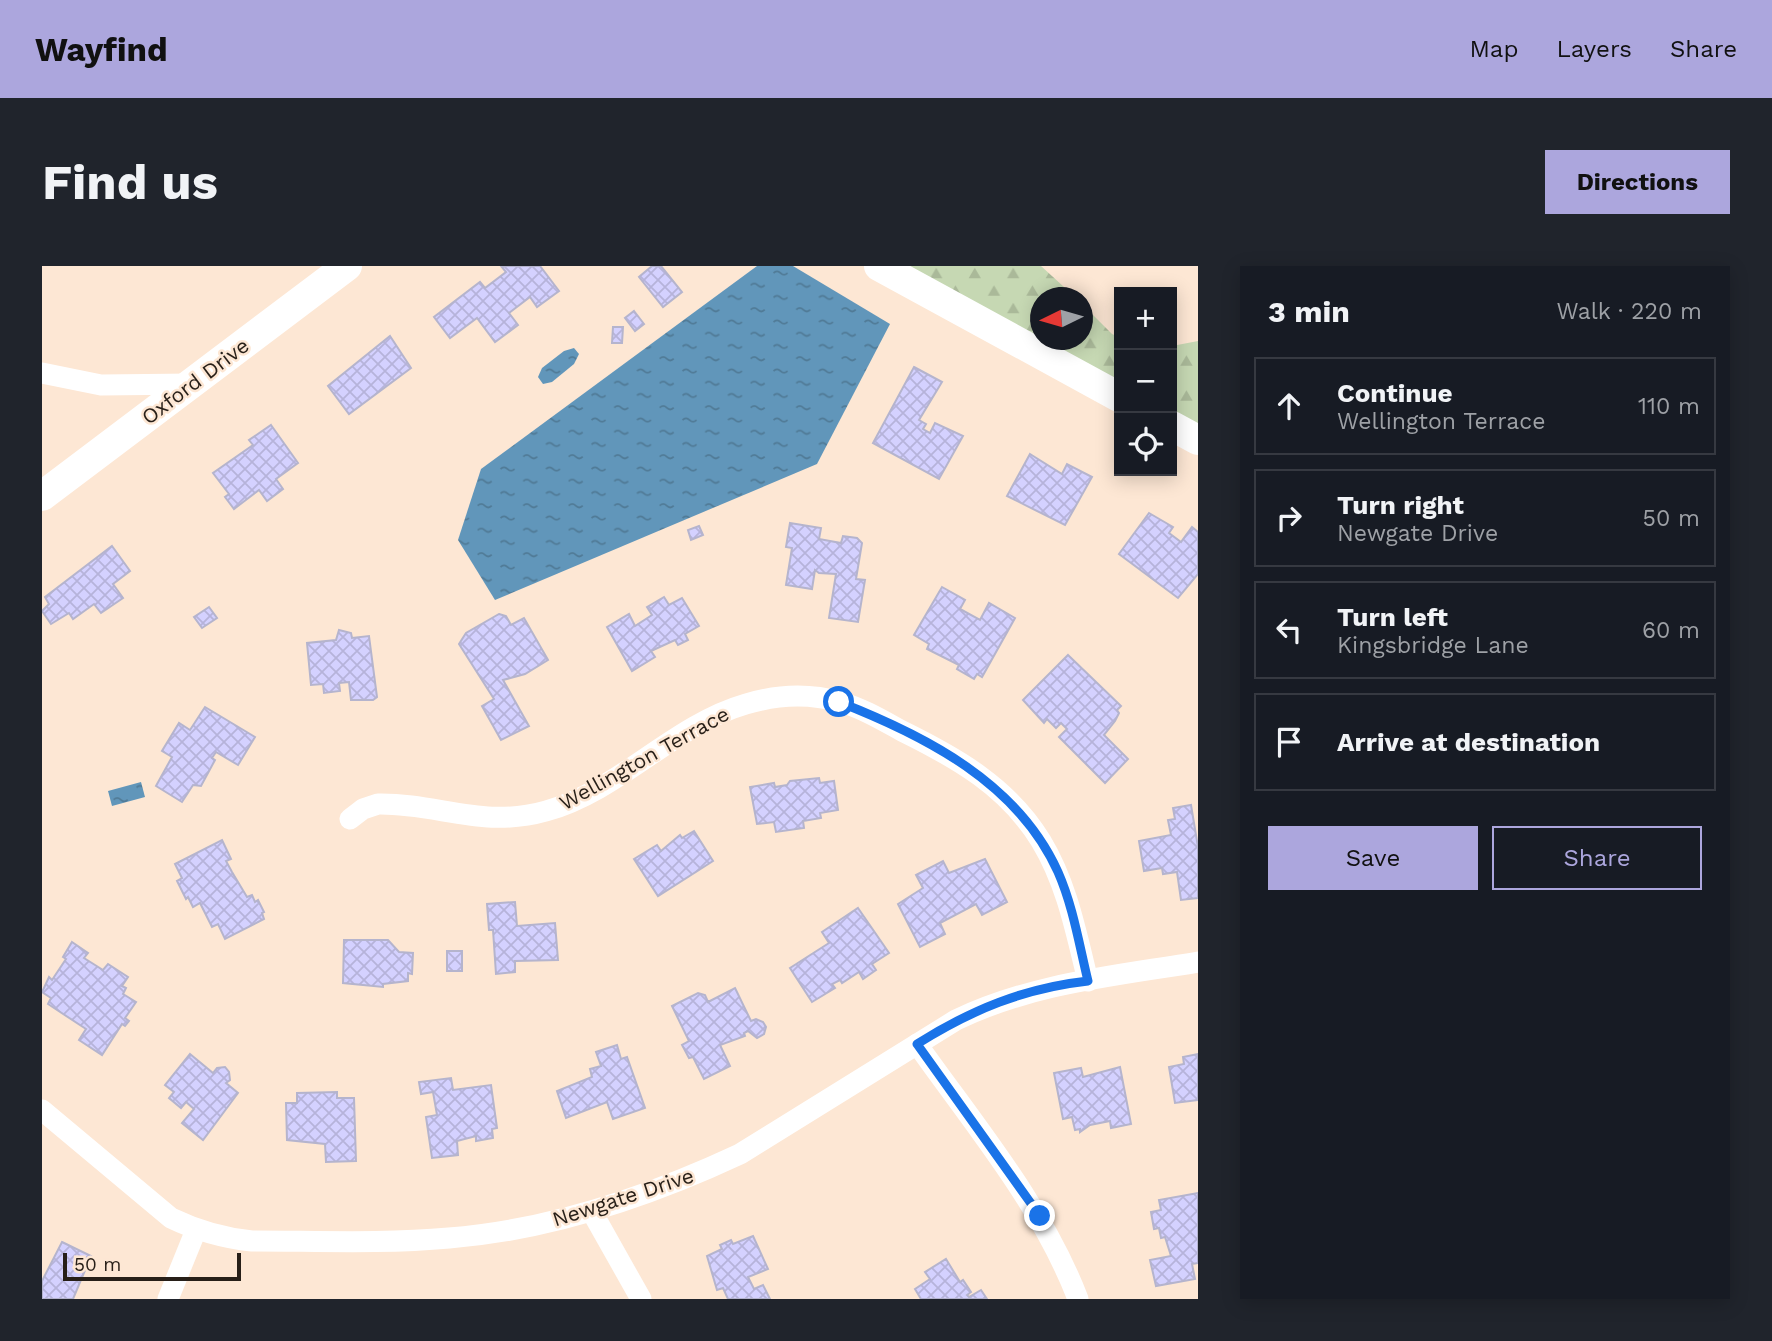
<!DOCTYPE html>
<html lang="en">
<head>
<meta charset="utf-8">
<style>
	body { margin:0; font-family:"Work Sans",sans-serif; background:#20242c; color:#f1f3f6 }
	.controls { position:absolute; right:21px; top:21px; display:grid; overflow:hidden; border-radius:0px; box-shadow:0 4px 18px #0003 }
	.controls button { width:63px; height:63px; display:grid; place-items:center; padding:0; border:0; border-bottom:2px solid #363941; background:#171b24; color:#f1f3f6; font:35px sans-serif }
	.compass { position:absolute; left:988px; top:21px; width:63px; height:63px; border-radius:50%; background:#171b24; box-shadow:0 4px 18px #0003; rotate:265deg }
	.scale { position:absolute; left:21px; bottom:18px; width:178px; box-sizing:border-box; padding-left:7px; border:4px solid #271f18; border-top:0; font-size:19px; line-height:24px; white-space:nowrap; color:#271f18; -webkit-text-stroke:5px #fde7d4; paint-order:stroke }
	.stop { position:absolute; width:21px; height:21px; margin:-16px; border:5px solid #1a73e8; border-radius:50%; background:#fff }
	.stop.end { background:#1a73e8; border-color:#fff; box-shadow:0 2px 7px #0008 }
	.list { margin:0; padding:0; list-style:none }
	h2 { display:flex; justify-content:space-between; align-items:center; height:91px; margin:0; padding:0 28px; font-size:30px }
	h2 small { font-size:23px; font-weight:400; color:#9ea1a6 }
	.list li { display:grid; grid-template-columns:46px 1fr auto; gap:21px; align-items:center; box-sizing:border-box; height:98px; margin:0 14px 14px; padding:0 14px; border:2px solid #363941; border-radius:0px }
	.list b { display:block; font-size:26px; white-space:nowrap }
	.list p { margin:0; font-size:23px; white-space:nowrap; color:#9ea1a6 }
	.list em { font-size:23px; font-style:normal; color:#9ea1a6 }
	.actions { display:flex; gap:14px; padding:21px 28px }
	.actions a { flex:1; padding:16px 0; border:2px solid #aca6dd; border-radius:0px; text-align:center; font-size:24px; color:#aca6dd }
	.actions .main { background:#aca6dd; color:#111 }
	.icon { flex:none; width:38px; height:38px; fill:none; stroke:currentColor; stroke-width:2; stroke-linecap:round; stroke-linejoin:round }
	.map { position:relative; flex:none; width:1156px; height:1033px; overflow:hidden; border-radius:0px }
	header { display:flex; align-items:center; gap:42px; box-sizing:border-box; height:98px; padding:0 35px; background:#aca6dd; color:#111 }
	header strong { font-size:33px }
	nav { display:flex; gap:38px; margin-inline-start:auto; font-size:24px }
	.intro { display:flex; align-items:center; justify-content:space-between; box-sizing:border-box; height:168px; padding:0 42px }
	h1 { margin:0; font-size:49px }
	.button { padding:18px 32px; border-radius:0px; background:#aca6dd; color:#111; font-size:24px; font-weight:700 }
	main { display:flex; gap:42px; padding:0 42px }
	aside { flex:1; background:#171b24; border-radius:0px; box-shadow:0 4px 18px #0003 }
	.map>svg:first-child { display:block }
	.forest { fill:url(#forest-firs) }
	.water { fill:url(#water-ripples) }
	.building { fill:url(#building-cross-hatch); stroke:#b5b4cd; stroke-width:2 }
	.lines { fill:none; stroke-linecap:round; stroke-linejoin:round }
	.street { stroke:#fff; stroke-width:21 }
	.secondary { stroke:#fff; stroke-width:30 }
	.route { stroke:#1a73e8; stroke-width:9 }
	.labels { text-anchor:middle; dominant-baseline:central; stroke-width:5; stroke-linejoin:round; paint-order:stroke }
	.street-label { font-size:21px; fill:#271f18; stroke:#fde7d4 }
</style>
</head>
<body>
<header>
<strong>Wayfind</strong>
<nav><a>Map</a><a>Layers</a><a>Share</a></nav>
</header>
<div class="intro"><h1>Find us</h1><a class="button">Directions</a></div>
<main>
<div class="map">
<svg width="1156" height="1033" viewBox="0 0 1156 1033">
	<defs>
		<pattern id="forest-firs" width="22" height="20" patternUnits="userSpaceOnUse" patternTransform="scale(1.75)"><rect width="22" height="20" fill="#c6d8b3"/><path d="M5 1l3.5 6h-7zM16 11l3.5 6h-7z" fill="#aab999"/></pattern>
		<pattern id="water-ripples" width="26" height="14" patternUnits="userSpaceOnUse" patternTransform="scale(1.75)"><rect width="26" height="14" fill="#6196ba"/><path d="M2 4q2-2 4 0t4 0M15 11q2-2 4 0t4 0" fill="none" stroke="#507a96"/></pattern>
		<pattern id="building-cross-hatch" width="8" height="8" patternUnits="userSpaceOnUse" patternTransform="scale(1.75)"><rect width="8" height="8" fill="#d4d1ff"/><path d="M0 0l8 8M0 8l8-8" fill="none" stroke="#b6b3da"/></pattern>
	</defs>
	<rect width="100%" height="100%" fill="#fde7d4"/>
	<g class="forest">
		<polygon points="862,0 999,0 1033,31 998,32 998,73"/>
		<polygon points="1041,39 1070,68 1077,71 1077,115 1000,74 1040,74"/>
		<polygon points="1156,75 1156,159 1130,143 1130,80"/>
	</g>
	<g class="water">
		<polygon points="715,0 751,0 848,58 775,198 453,334 416,274 439,203"/>
		<polygon points="532,82 537,88 532,98 510,116 501,118 496,111 500,102 522,85"/>
		<polygon points="99,516 103,531 70,540 66,525"/>
	</g>
	<g class="building">
		<polygon points="459,0 498,0 517,25 495,41 488,31 467,47 476,59 453,76 435,52 408,72 392,51 438,16 443,22 464,6"/>
		<polygon points="610,0 619,0 640,26 621,41 597,11"/>
		<polygon points="592,45 602,58 593,65 583,52"/>
		<polygon points="571,61 581,61 580,77 570,77"/>
		<polygon points="348,70 369,102 307,148 286,120"/>
		<polygon points="872,101 900,116 877,154 884,158 881,163 888,167 893,157 921,170 897,213 831,177"/>
		<polygon points="229,159 256,197 234,213 241,223 225,235 217,224 192,243 183,231 187,228 171,207 211,179 207,174"/>
		<polygon points="988,188 1020,208 1025,198 1050,211 1023,259 965,230"/>
		<polygon points="1107,247 1131,261 1127,267 1139,276 1150,261 1156,266 1156,308 1136,332 1077,288"/>
		<polygon points="748,257 779,262 777,273 799,277 801,270 815,272 820,277 814,313 823,314 816,356 787,352 794,308 777,307 773,304 770,323 744,319 750,282 744,281"/>
		<polygon points="657,260 661,269 649,274 646,264"/>
		<polygon points="70,280 88,305 71,318 81,332 59,347 52,338 31,353 27,347 9,358 0,345 7,338 3,331"/>
		<polygon points="900,321 923,334 918,343 938,354 947,337 973,352 940,411 935,408 932,413 915,403 917,399 885,383 887,378 872,369"/>
		<polygon points="622,331 627,339 640,332 657,360 643,368 646,374 636,379 633,374 609,385 613,391 590,405 565,361 587,348 593,360 610,349 605,341"/>
		<polygon points="167,341 175,352 160,362 152,351"/>
		<polygon points="457,348 464,350 469,359 482,352 506,394 483,408 461,414 487,460 459,474 440,440 452,433 417,378 424,367"/>
		<polygon points="297,364 309,367 310,372 327,370 335,431 331,434 309,434 307,416 297,417 298,425 282,427 281,418 269,419 265,377 294,374"/>
		<polygon points="1026,389 1079,440 1075,444 1077,447 1073,455 1062,469 1086,493 1063,517 1017,471 1025,463 1019,457 1014,462 1005,453 1002,457 981,434"/>
		<polygon points="163,441 213,471 196,499 174,486 170,492 173,494 159,520 151,519 140,536 114,520 130,491 120,485 137,457 148,464"/>
		<polygon points="777,512 778,517 792,515 796,544 778,547 779,552 761,555 762,562 734,566 732,556 715,558 708,521 732,517 733,521 745,519 748,515"/>
		<polygon points="1149,539 1156,581 1156,632 1139,634 1135,606 1121,608 1120,602 1102,605 1097,575 1129,569 1126,554 1133,553 1131,542"/>
		<polygon points="652,565 671,595 616,630 592,593 615,579 619,585 638,569 640,572"/>
		<polygon points="180,574 189,593 184,595 190,606 205,631 210,629 213,636 216,634 222,646 220,647 222,653 183,673 176,658 170,661 158,637 151,641 146,631 144,633 135,615 140,612 133,598"/>
		<polygon points="943,593 965,636 940,649 934,638 898,657 903,668 878,681 856,638 881,622 874,609 901,595 907,607"/>
		<polygon points="473,636 475,660 513,657 516,694 473,695 473,706 454,708 451,664 447,664 445,638"/>
		<polygon points="816,642 847,687 830,698 834,704 821,713 817,706 800,717 798,714 790,718 793,722 770,736 748,702 787,677 780,666"/>
		<polygon points="302,674 346,674 357,686 371,687 370,708 366,707 366,715 341,718 341,721 301,717"/>
		<polygon points="30,676 46,687 42,692 61,704 66,698 86,711 80,720 84,722 81,728 94,736 83,752 87,755 83,760 80,758 60,789 37,774 44,763 6,738 9,732 0,726 7,711 10,714 24,693 21,691"/>
		<rect x="405" y="685" width="15" height="20"/>
		<polygon points="693,722 709,755 714,753 721,756 724,761 722,768 715,772 706,765 702,767 703,770 678,779 688,800 662,813 651,791 647,792 640,779 647,775 630,740 656,727 663,729 666,736"/>
		<polygon points="575,779 579,793 585,791 603,842 571,853 565,836 524,852 515,825 550,811 548,803 559,800 554,786"/>
		<polygon points="148,788 171,807 175,802 183,801 187,806 188,814 184,817 196,827 161,874 140,857 152,843 144,836 139,842 127,832 132,826 123,819"/>
		<polygon points="1156,788 1156,834 1133,837 1127,801 1142,798 1141,791"/>
		<polygon points="1078,801 1089,858 1069,862 1068,855 1048,859 1038,866 1038,863 1033,864 1030,851 1021,853 1012,807 1039,802 1041,811"/>
		<polygon points="409,812 411,824 449,819 455,862 450,863 451,872 434,875 434,870 415,875 416,889 390,892 384,851 395,849 391,826 379,828 377,816"/>
		<polygon points="295,826 295,832 312,832 314,895 284,896 283,878 245,874 244,837 255,837 255,827"/>
		<polygon points="1156,927 1156,997 1150,998 1153,1013 1114,1020 1108,994 1129,990 1123,971 1119,972 1117,962 1112,963 1109,946 1119,944 1117,934"/>
		<polygon points="711,970 726,1003 706,1011 712,1023 721,1019 728,1033 686,1033 681,1022 675,1024 665,990 680,983 678,979 689,974 691,978"/>
		<polygon points="20,976 49,990 31,1033 0,1033 0,1015"/>
		<polygon points="904,993 918,1016 921,1014 929,1026 925,1029 927,1031 939,1024 945,1033 879,1033 873,1023 888,1013 883,1006"/>
	</g>
	<g class="lines">
		<g class="street">
			<polyline points="0,107 59,119 150,118"/>
			<path d="M 308,553 L 321,543 L 336,538 C 396,537 441,563 504,545 C 577,525 631,459 704,438 C 734,429 767,427 798,436 C 820,442 840,454 860,465 C 915,492 966,521 999,575 C 1025,618 1034,666 1046,715"/>
			<path d="M 875,778 C 933,860 1000,939 1036,1033"/>
			<path d="M 0,844 L 129,952 C 156,965 180,972 210,975 C 275,975 342,978 407,972 C 509,964 606,931 698,888 L 914,754 C 991,717 1073,710 1156,696"/>
			<polyline points="550,946 599,1033"/>
			<polyline points="126,1033 154,964"/>
		</g>
		<g class="secondary">
			<polyline points="837,0 1077,131"/>
			<polyline points="1130,160 1156,174"/>
			<polyline points="0,230 305,0"/>
		</g>
	</g>
	<g class="lines">
		<path class="route" d="M 797,436 C 884,470 976,517 1016,606 C 1031,640 1037,678 1046,715 C 982,722 929,744 875,778 L 998,950"/>
	</g>
	<g class="labels">
		<g class="street-label">
			<text transform="translate(153 115) rotate(-37)">Oxford Drive</text>
			<text transform="translate(602 492) rotate(-29)">Wellington Terrace</text>
			<text transform="translate(581 931) rotate(-18)">Newgate Drive</text>
		</g>
	</g>
</svg>
<div class="controls">
<button>+</button>
<button>−</button>
<button><svg class="icon" aria-label="locate" viewBox="0 0 24 24"><circle cx="12" cy="12" r="6"/><path d="M12 2v4M12 18v4M2 12h4M18 12h4"/></svg></button>
</div>
<svg class="compass" viewBox="-18 -18 36 36"><path d="M0-13l5 13h-10z" fill="#e53935"/><path d="M0 13l5-13h-10z" fill="#9ea1a6"/></svg>
<div class="scale">50 m</div>
<div class="stop" style="left:797px;top:436px"></div>
<div class="stop end" style="left:998px;top:950px"></div>
</div>
<aside>
<h2>3 min<small>Walk · 220 m</small></h2>
<ul class="list">
<li><svg class="icon" aria-label="ahead" viewBox="0 0 24 24"><path d="M12 20V5M6 11l6-6 6 6"/></svg><div><b>Continue</b><p>Wellington Terrace</p></div><em>110 m</em></li>
<li><svg class="icon" aria-label="right" viewBox="0 0 24 24"><path d="M7 20v-9h11M14 6l5 5-5 5"/></svg><div><b>Turn right</b><p>Newgate Drive</p></div><em>50 m</em></li>
<li><svg class="icon" aria-label="left" viewBox="0 0 24 24"><path d="M17 20v-9H6M10 6l-5 5 5 5"/></svg><div><b>Turn left</b><p>Kingsbridge Lane</p></div><em>60 m</em></li>
<li><svg class="icon" aria-label="arrive" viewBox="0 0 24 24"><path d="M6 21V4h12l-3 4 3 4H6"/></svg><div><b>Arrive at destination</b></div></li>
</ul>
<div class="actions"><a class="main">Save</a><a>Share</a></div>
</aside>
</main>
</body>
</html>
